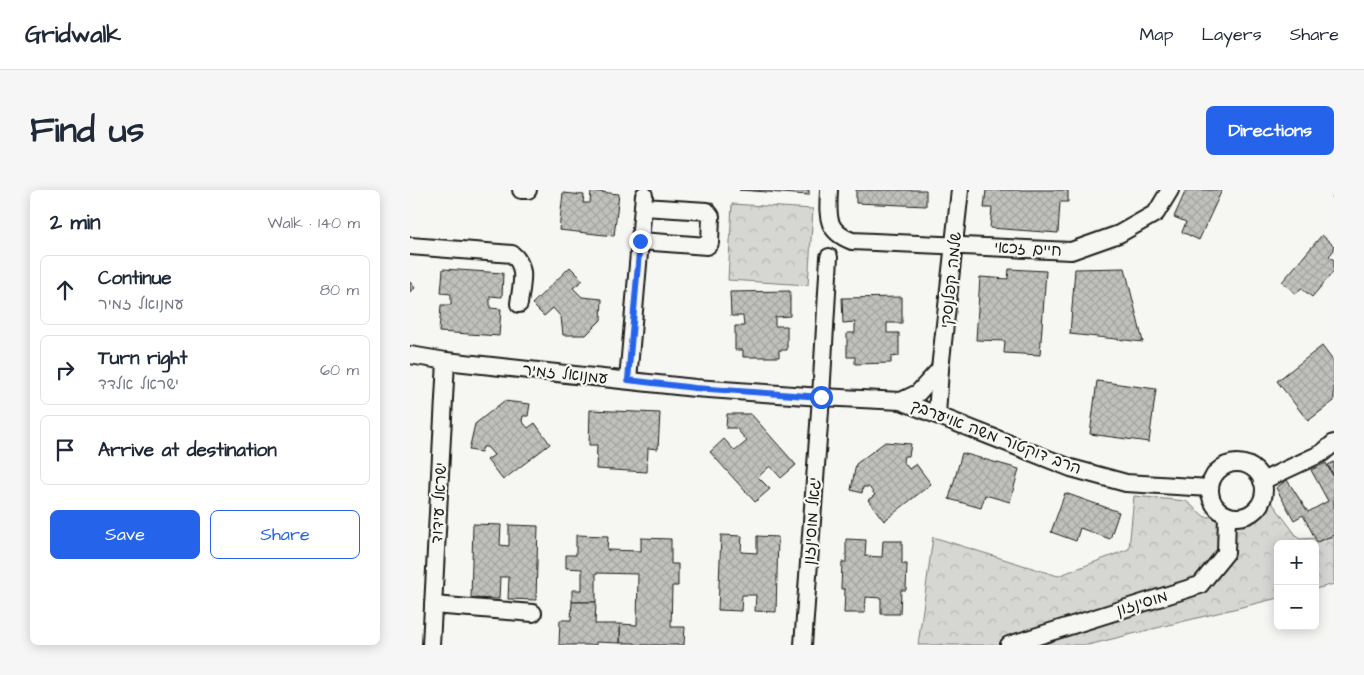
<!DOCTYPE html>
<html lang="en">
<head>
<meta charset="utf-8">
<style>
	body { margin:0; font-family:"Architects Daughter","Playpen Sans Hebrew",sans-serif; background:#f6f6f7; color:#1f2937 }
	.controls { position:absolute; right:15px; bottom:15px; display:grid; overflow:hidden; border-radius:8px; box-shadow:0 2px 12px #0003 }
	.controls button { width:45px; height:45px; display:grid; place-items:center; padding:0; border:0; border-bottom:1px solid #e0e1e3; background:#fff; color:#1f2937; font:25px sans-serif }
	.stop { position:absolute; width:15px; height:15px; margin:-11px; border:4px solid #2563eb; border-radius:50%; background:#fff }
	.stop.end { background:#2563eb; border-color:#fff; box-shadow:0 1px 5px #0008 }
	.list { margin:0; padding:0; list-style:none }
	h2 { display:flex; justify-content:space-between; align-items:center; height:65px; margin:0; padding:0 20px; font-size:21px }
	h2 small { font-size:16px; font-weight:400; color:#747a83 }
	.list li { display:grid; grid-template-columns:32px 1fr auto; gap:15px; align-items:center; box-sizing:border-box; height:70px; margin:0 10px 10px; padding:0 10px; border:1px solid #e0e1e3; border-radius:8px }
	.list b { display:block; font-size:19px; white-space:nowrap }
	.list p { margin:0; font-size:16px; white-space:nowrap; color:#747a83 }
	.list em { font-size:16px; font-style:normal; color:#747a83 }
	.actions { display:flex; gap:10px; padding:15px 20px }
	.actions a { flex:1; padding:11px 0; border:1px solid #2563eb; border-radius:8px; text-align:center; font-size:18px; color:#2563eb }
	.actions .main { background:#2563eb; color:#fff }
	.icon { flex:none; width:28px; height:28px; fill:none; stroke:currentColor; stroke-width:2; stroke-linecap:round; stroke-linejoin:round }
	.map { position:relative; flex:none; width:924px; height:455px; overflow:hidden; border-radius:8px }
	header { display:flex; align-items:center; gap:30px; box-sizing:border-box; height:70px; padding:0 25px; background:#fff; border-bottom:1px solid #e0e1e3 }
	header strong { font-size:24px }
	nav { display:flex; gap:28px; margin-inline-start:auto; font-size:18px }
	.intro { display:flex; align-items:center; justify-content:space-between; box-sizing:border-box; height:120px; padding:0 30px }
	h1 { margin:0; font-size:35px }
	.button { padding:12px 22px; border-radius:8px; background:#2563eb; color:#fff; font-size:18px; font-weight:700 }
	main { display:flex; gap:30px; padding:0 30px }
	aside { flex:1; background:#fff; border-radius:8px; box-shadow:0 2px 12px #0003 }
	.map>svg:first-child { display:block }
	.forest { fill:url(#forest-crowns); stroke:#797977 }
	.building { fill:url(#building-cross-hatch); stroke:#1c1c1c }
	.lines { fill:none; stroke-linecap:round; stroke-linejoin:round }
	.minor-casing { stroke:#1c1c1c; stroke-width:20 }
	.minor { stroke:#f6f6f2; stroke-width:16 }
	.route { stroke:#2563eb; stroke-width:6 }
	.labels { text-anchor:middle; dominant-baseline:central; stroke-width:4.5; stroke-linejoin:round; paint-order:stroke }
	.street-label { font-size:16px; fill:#1c1c1c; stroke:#f6f6f2 }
</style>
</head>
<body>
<header>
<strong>Gridwalk</strong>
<nav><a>Map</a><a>Layers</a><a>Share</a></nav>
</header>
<div class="intro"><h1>Find us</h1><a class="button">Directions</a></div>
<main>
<aside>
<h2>2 min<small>Walk · 140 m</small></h2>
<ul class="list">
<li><svg class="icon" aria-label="ahead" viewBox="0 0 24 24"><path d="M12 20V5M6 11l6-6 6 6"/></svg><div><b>Continue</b><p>עמנואל זמיר</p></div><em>80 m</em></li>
<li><svg class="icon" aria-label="right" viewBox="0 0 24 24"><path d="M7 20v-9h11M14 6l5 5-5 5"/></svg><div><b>Turn right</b><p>ישראל אלדד</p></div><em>60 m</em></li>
<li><svg class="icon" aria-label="arrive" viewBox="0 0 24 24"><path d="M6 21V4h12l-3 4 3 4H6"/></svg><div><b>Arrive at destination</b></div></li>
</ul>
<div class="actions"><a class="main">Save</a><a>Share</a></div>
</aside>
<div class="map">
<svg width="924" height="455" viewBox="0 0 924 455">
	<defs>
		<pattern id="forest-crowns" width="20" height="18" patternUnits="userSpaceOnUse" patternTransform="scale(1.25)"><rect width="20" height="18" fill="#d6d6d2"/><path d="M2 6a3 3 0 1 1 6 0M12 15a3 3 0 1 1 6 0" fill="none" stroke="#b7b7b4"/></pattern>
		<pattern id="building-cross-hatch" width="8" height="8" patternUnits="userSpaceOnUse" patternTransform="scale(1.25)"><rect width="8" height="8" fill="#c0c0bd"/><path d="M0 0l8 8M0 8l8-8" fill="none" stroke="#a4a4a2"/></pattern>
	</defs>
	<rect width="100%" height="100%" fill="#f6f6f2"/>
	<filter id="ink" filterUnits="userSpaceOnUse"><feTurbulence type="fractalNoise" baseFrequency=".02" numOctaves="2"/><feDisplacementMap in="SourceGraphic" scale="10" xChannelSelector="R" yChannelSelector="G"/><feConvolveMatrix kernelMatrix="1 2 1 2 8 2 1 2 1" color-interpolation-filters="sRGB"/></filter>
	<g filter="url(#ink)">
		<g class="forest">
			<polygon points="322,14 403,19 398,95 318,90"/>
			<polygon points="724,306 776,311 795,327 832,326 860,310 889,349 924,347 924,394 905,399 905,354 868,354 868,408 678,455 508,455 523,347 648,386 719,359"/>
		</g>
		<g class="building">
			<polygon points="329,0 399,0 399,5"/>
			<polygon points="446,0 516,0 516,16 446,13"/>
			<polygon points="576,0 658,0 658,12 650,12 648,43 580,38 582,18 574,18"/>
			<polygon points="776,0 812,0 789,50 772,42 776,32 764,27"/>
			<polygon points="921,0 924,0 924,14"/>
			<polygon points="181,1 209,4 204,46 149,40 153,3 174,5 173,13 180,13"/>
			<polygon points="912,45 924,56 924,60 919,66 924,70 924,81 902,107 891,98 886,104 872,92"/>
			<polygon points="160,77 173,90 163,98 172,107 192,109 191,130 176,145 153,145 151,127 143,118 134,126 122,114"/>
			<polygon points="715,78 733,152 660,144 665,79"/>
			<polygon points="33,79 93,83 92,107 80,106 80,118 91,119 89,146 29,142 31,115 41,115 41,104 31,103"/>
			<polygon points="599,79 636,81 630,165 594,163 595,151 566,150 570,87 598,89"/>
			<polygon points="0,92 5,98 0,102"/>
			<polygon points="380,101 380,126 365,127 365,136 377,136 377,160 369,160 369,167 333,167 333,160 325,160 325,136 334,136 333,126 321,126 320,102"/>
			<polygon points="492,107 492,133 477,133 477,143 489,143 489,166 481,167 481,173 445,174 445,167 437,167 437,143 445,143 445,132 433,133 432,108"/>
			<polygon points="912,156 924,172 924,211 898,231 867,191"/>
			<polygon points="687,191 746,199 739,252 680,244"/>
			<polygon points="94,211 120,214 118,226 113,226 112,231 118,238 125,233 140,254 93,290 77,270 84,265 77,257 73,257 71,262 59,260 65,234"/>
			<polygon points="180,220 250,223 248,259 238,258 237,282 186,279 187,255 179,255"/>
			<polygon points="317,224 341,224 386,275 371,288 360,276 348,287 360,299 345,312 300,262 314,249 325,261 337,251 326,238 316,238"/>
			<polygon points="475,252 501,254 499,266 494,266 493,271 499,279 506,274 521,294 474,331 458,310 465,305 459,297 453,297 452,303 441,300 446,274"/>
			<polygon points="552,263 609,279 600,312 575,305 571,318 539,309"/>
			<polygon points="924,272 924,286 918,275"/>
			<polygon points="916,273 924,288 924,345 907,352 893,325 884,330 866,298 877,290 898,322 918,311 901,280"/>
			<polygon points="655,303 709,322 700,349 670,338 666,351 641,342"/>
			<polygon points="63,334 91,335 90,355 99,356 99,335 128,336 126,410 98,409 99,387 90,387 89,409 61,408"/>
			<polygon points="166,345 198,346 197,360 231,361 231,348 261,349 261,374 268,374 268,396 262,396 261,437 275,437 274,455 225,455 225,453 210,453 210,434 227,435 228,384 186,383 186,412 162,412 162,400 172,400 172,379 156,378 156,365 166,365"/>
			<polygon points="311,345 332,346 331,362 347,363 347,346 368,347 366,422 345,421 346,405 332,405 331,421 308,420"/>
			<polygon points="436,349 456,350 455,366 472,367 473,351 492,351 492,374 497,374 496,400 491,400 490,424 471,424 471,408 456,407 455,423 434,423 435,399 431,399 432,372 436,372"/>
			<polygon points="162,412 186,412 185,434 210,434 210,453 186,452 186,455 149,455 150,430 161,430"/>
		</g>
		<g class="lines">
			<g class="minor-casing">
				<g id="minor">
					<polyline points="111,0 118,0"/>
					<path d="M 419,0 C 418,25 415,41 442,51 L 661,61 L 709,44 L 746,23 L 760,0"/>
					<polyline points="230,51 297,56 300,53 301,26 297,21 233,17"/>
					<path d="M 0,56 L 102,64 C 118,77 111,95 109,114"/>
					<polyline points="0,165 36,171 285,198 411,207 491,211 661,278 716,293 800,298"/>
					<polyline points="218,190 234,5"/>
					<polyline points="491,211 508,203 530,179"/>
					<polyline points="527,225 530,179 550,0"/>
					<circle cx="827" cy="300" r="27"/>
					<polyline points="852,291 912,263 924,253"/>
					<polyline points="23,415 123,423"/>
					<polyline points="21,455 36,171"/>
					<polyline points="393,455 411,207 419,67"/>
					<polyline points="599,455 790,395 816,363 817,325"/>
				</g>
			</g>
			<use href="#minor" class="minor"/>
		</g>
	</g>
	<g class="lines" filter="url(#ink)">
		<polyline class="route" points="230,51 218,190 285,198 411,207"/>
	</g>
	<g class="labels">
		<g class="street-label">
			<text transform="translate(618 59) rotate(3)">חיים זכאי</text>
			<text transform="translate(541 90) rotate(-84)">שלמה קפלנסקי</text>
			<text transform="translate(155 184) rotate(6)">עמנואל זמיר</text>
			<text transform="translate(586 247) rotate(21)">הרב דוקטור משה אויערבך</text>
			<text transform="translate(29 313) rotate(-87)">ישראל עידוד</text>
			<text transform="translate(402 331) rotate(-86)">יגאל מוסינזון</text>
			<text transform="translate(732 413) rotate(-17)">מוסינזון</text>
		</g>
	</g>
</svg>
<div class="controls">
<button>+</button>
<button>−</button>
</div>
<div class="stop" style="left:411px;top:207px"></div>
<div class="stop end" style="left:230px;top:51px"></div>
</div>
</main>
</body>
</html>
